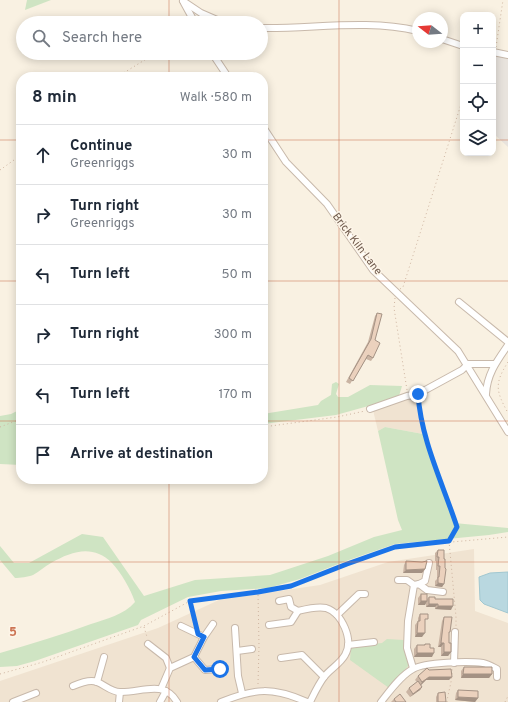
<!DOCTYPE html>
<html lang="en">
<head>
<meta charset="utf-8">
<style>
	body { margin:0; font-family:Overpass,sans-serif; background:#f6f6f7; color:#1f2937 }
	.controls { position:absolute; right:12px; top:12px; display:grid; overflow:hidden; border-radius:8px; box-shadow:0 2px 10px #0003 }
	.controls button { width:36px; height:36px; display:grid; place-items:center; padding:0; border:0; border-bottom:1px solid #e0e1e3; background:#fff; color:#1f2937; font:20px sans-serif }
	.compass { position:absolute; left:412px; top:12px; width:36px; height:36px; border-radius:50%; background:#fff; box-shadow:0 2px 10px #0003; rotate:287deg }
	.stop { position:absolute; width:12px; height:12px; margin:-9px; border:3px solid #1a73e8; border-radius:50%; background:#fff }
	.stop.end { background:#1a73e8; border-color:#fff; box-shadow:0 1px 4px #0008 }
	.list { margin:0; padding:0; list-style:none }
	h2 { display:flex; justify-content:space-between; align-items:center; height:52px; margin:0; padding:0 16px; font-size:17px }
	h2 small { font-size:13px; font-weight:400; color:#747a83 }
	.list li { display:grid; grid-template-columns:26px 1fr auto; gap:12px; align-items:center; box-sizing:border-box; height:60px; padding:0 16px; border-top:1px solid #e0e1e3 }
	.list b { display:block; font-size:15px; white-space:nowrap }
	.list p { margin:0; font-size:13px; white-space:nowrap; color:#747a83 }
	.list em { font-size:13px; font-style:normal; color:#747a83 }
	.icon { flex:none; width:22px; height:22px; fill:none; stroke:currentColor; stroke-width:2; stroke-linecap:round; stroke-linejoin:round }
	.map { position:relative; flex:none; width:508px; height:702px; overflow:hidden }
	.search { position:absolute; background:#fff; box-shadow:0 2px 10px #0003; left:16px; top:16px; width:252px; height:44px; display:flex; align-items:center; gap:10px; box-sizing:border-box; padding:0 14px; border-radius:22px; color:#747a83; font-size:15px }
	.panel { position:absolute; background:#fff; box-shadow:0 2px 10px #0003; left:16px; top:72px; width:252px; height:412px; border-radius:16px }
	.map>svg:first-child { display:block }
	.residential { fill:#f0e3d1 }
	.industrial { fill:#e8e3dd }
	.green { fill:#cfe4c3 }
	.water { fill:#b9d8e0; stroke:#a1c7d0 }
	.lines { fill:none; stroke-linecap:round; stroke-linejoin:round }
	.minor-casing { stroke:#c8b9ab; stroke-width:8 }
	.path { stroke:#cfb5a1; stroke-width:1; stroke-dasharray:1 3; stroke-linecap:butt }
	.minor { stroke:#fff; stroke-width:6 }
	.wall { fill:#cab4a3 }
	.shaded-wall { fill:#a49284 }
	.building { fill:#ebd1bd; stroke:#a49284 }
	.route { stroke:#1a73e8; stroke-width:5 }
	.grid { fill:none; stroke:#cc7453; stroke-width:1; stroke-opacity:0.55 }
	.labels { text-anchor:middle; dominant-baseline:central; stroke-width:3; stroke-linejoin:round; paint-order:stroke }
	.street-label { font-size:11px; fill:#6e594c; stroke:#fdf5e8 }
	.grid-label { font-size:13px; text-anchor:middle; font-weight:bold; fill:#cc7453; stroke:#fdf5e8; stroke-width:3; stroke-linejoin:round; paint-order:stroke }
</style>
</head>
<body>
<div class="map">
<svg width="508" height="702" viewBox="0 0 508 702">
	<rect width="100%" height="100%" fill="#f9f1e2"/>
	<g class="residential">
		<polygon points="417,395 423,434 385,427 378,431 373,410"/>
		<polygon points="474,549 475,611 508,623 508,702 0,702 0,681 158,628 219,600 320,585 388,562"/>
	</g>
	<polygon class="industrial" points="493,54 508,57 508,147 493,133"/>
	<g class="green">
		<polygon points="27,0 51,0 25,10"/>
		<polygon points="336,382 339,384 336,394 338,397 348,397 370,385 402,386 399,396 372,405 336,415 263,424 263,414 318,405 321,401 331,395 332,384"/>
		<polygon points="21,409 21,465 0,464 0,416 11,414"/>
		<path d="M 385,427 L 423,434 L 454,523 L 508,528 L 508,532 L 489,535 L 395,544 L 346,561 L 300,579 L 268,588 L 221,591 L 188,597 L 141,620 L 138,625 L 35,661 L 17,666 L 0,667 L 0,653 C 31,644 61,635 91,624 C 106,619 124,615 135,602 C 130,588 122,574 112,563 C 93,544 72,551 51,563 C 45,566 39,572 33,575 C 28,577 20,578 15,578 L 0,560 L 0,546 L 14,563 L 29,563 L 82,534 L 103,537 L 144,596 L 195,580 L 270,575 L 328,556 L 374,537 L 402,530 L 398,520 L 378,431 Z"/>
		<polygon points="387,639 404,640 409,665 389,688 350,660 351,646 382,643"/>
	</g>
	<polygon class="water" points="508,572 508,613 484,604 480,600 479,577 490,573"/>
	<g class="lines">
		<g class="minor-casing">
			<g id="minor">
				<polyline points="183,1 201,13 224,23"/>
				<polyline points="184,3 195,23"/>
				<path d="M 261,28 C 314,29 366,19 418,31"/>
				<polyline points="442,39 463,46"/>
				<polyline points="493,52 508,55"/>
				<polyline points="212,53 228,77"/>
				<polyline points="263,127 286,162 327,204 373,270 458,351 508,432"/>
				<polyline points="459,302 508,342"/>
				<path d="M 486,394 C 487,374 497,361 508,345"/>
				<polyline points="370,409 407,396 418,394 462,370 468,364 494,364"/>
				<polyline points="398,580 407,580 414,585 419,584 427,590 443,592"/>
				<polyline points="419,584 425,581 429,563"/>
				<path d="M 279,601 L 289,599 L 291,607 L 298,611 C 306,609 317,606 326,608 C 342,613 354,640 345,655 C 340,664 330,669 324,677 C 318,685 314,694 310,702"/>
				<polyline points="337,615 359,594 365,594"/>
				<polyline points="269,625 291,622 298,611"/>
				<polyline points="181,626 204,637"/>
				<polyline points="235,628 238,676 242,693"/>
				<polyline points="148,644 166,658 170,668"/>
				<polyline points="348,645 374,642"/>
				<polyline points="237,651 252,649"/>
				<polyline points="194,657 205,670 219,669"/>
				<polyline points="281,658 302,655 324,677"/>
				<polyline points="454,663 455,632"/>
				<polyline points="413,668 407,648 408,621 414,585"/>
				<polyline points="97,682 104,657"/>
				<path d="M 73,686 C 80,683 90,679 97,682 C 105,685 111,692 120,692 C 140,693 164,679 177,702"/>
				<polyline points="161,689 170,668 194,657 204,637 213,624"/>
				<polyline points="13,702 36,693"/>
				<polyline points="119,702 120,692"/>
				<polyline points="160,702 166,691"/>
				<path d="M 221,702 C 255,688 273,687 307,702"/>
				<path d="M 381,702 C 389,692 401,675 413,669 C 425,662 469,661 483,663 C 488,664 493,667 497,669 L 497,677"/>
			</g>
		</g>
		<g class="path">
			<polyline points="496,47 503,0"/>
			<polyline points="117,77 156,53"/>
			<polyline points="0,170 21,155"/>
			<polyline points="400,289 403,287 463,98"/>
			<polyline points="395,298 394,308 407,390"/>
			<path d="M 508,362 C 494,384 496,391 508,413"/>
			<polyline points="419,401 426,438 457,527 449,541 456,617 456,626"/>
			<polyline points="0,427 21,419"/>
			<polyline points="263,427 337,417 365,411"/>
			<polyline points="190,602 196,626"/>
			<polyline points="144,627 147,637"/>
			<polyline points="0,674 43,662 144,626 190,601 258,592 291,586 347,564 395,547 508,537"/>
			<polyline points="258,684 259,646 258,592"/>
			<path d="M 447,702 C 448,692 453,679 452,669"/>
			<polyline points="505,702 508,696"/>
		</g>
		<use href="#minor" class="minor"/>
	</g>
	<g class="wall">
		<polygon points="377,313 373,358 371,361 366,359 350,384 346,382 368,342 375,316"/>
		<polygon points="438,550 444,559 444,584 442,587 435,586 435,581 437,579 437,570 436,570 436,561 435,561 435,553"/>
		<polygon points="406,561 425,569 422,573 403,573 404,565"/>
		<polygon points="421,594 427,599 429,597 435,599 451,610 435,609 435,607 426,607 426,603 425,605 418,605 418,598"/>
		<polygon points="420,614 425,623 422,637 415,637 415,625 418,621 418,618"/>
		<polygon points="444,617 449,634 449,643 451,652 448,656 441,656 441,647 438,647 442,621"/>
		<polygon points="425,644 430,648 432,657 414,657 414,649 417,645 424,645"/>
		<polygon points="464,667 492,674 489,678 461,678 461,671"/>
		<polygon points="429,670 449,680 426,680 421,685 422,687 420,690 410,697 406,692 409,688 417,682 415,680 418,676"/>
		<polygon points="458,690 478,698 475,702 455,700 456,693"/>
		<polygon points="438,693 446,702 436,702 436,697"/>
		<polygon points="394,699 406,702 391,702"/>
	</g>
	<g class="shaded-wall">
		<polygon points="425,569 422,573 403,573 406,570"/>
		<polygon points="438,583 444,584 442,587 435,586"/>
		<polygon points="421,601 427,601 425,605 418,605"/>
		<polygon points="429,604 438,604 435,607 426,607"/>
		<polygon points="438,606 453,606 451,610 435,609"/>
		<polygon points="417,633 425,633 422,637 415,637"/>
		<polygon points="441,643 444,643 441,647 438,647"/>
		<polygon points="444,652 451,652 448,656 441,656"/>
		<polygon points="417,653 434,653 432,657 414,657"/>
		<polygon points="463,674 492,674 489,678 461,678"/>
		<polygon points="429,677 452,677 449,680 426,680 420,686 422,682"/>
		<polygon points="422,687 420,690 410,697 413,694"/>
		<polygon points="458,697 478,698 475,702 455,700"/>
	</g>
	<g class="building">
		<polygon points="377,313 382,314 375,340 380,343 373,358 368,355 353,381 349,378 371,339"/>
		<polygon points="438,550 444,550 444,559 445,559 445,568 446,569 444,584 438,583 438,577 439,577 440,566 438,566 439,557 437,557"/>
		<polygon points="406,561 422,562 427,561 425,569 406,570"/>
		<rect x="421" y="594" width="6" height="7"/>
		<polygon points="429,597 435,597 435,599 453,599 453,606 438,606 438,604 429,604"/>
		<polygon points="420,614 428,614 428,619 425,619 425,633 417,633 418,621 420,621"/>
		<polygon points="444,617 452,617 450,632 449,632 449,643 451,643 451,652 444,652 444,643 441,643"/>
		<polygon points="425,644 430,644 430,648 434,648 434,653 417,653 417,645 425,645"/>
		<polygon points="464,667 492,667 492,674 463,674"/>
		<polygon points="427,668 429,670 451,669 452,677 429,677 422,682 418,676"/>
		<polygon points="418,681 422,687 413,694 409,688"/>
		<polygon points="458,690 478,691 478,698 458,697"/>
		<polygon points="445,692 446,702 438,702 438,693"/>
		<polygon points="400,694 406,702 396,702 394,699"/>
	</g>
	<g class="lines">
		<path class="route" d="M 220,669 L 205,670 L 194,657 L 204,637 L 198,634 L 190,601 L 258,592 L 291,586 L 347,564 L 395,547 L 449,541 L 457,527 C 443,484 421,440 418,394"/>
	</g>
	<path class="grid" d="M 169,0 L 169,23M 339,0 L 339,702M 169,53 L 169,77M 0,140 L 21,140M 263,140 L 463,140M 493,140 L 508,140M 0,281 L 21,281M 263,281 L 508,281M 0,421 L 21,421M 263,421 L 508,421M 169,479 L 169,702M 0,562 L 508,562"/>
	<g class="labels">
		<g class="street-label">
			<text transform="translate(357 244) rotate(53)">Brick Kiln Lane</text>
		</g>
	</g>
	<g class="grid-label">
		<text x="13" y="636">5</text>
	</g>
</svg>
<div class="controls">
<button>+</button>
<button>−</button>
<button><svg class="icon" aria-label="locate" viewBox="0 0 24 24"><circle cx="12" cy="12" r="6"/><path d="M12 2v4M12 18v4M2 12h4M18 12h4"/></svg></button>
<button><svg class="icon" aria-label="layers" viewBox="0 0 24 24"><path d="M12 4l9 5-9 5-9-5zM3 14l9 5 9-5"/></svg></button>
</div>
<svg class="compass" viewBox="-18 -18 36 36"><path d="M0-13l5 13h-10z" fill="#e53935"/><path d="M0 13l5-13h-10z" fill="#747a83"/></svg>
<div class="stop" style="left:220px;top:669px"></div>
<div class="stop end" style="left:418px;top:394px"></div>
<div class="search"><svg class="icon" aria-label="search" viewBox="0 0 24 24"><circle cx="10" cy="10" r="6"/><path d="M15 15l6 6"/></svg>Search here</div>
<section class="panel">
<h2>8 min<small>Walk · 580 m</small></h2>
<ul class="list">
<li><svg class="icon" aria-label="ahead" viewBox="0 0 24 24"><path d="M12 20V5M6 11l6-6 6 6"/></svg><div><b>Continue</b><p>Greenriggs</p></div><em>30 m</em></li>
<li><svg class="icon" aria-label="right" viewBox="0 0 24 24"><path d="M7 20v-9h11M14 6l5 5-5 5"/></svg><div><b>Turn right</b><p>Greenriggs</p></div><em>30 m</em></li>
<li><svg class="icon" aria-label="left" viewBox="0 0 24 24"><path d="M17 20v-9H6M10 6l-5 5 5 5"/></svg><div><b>Turn left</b></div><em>50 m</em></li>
<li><svg class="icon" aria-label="right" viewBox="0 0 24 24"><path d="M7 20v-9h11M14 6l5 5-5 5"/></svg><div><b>Turn right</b></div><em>300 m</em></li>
<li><svg class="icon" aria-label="left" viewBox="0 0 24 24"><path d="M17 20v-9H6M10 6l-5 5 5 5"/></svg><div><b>Turn left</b></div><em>170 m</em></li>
<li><svg class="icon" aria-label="arrive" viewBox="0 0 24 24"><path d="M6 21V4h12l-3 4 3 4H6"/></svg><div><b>Arrive at destination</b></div></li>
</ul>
</section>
</div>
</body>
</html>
